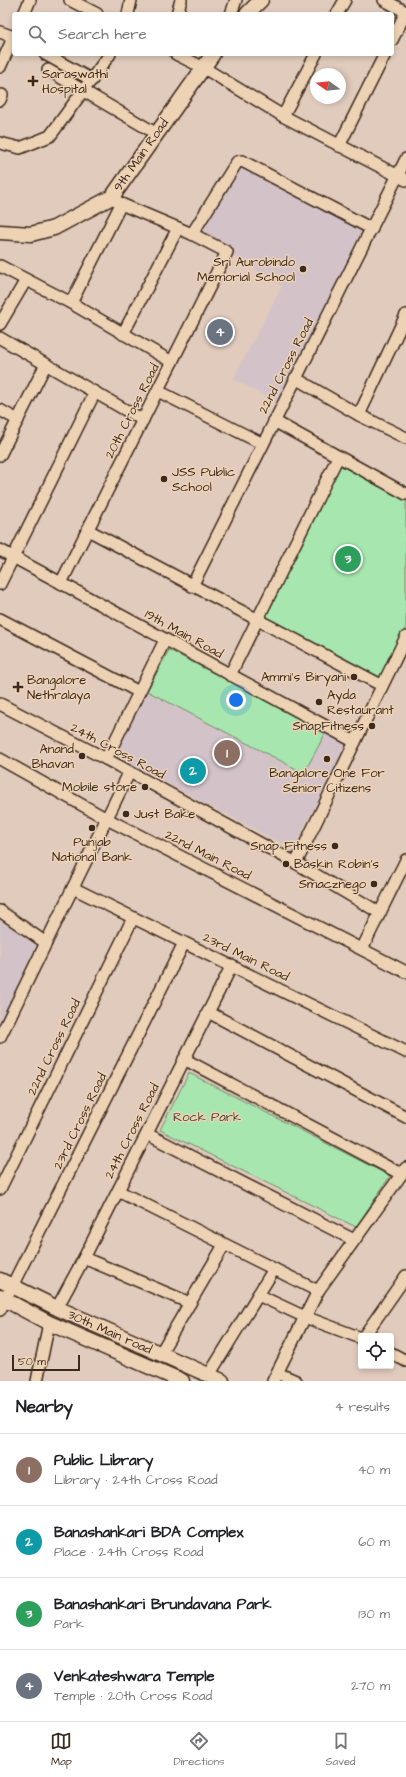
<!DOCTYPE html>
<html lang="en">
<head>
<meta charset="utf-8">
<style>
	body { margin:0; font-family:"Architects Daughter",sans-serif; background:#f2f2f2; color:#202124 }
	.controls { position:absolute; right:12px; bottom:12px; display:grid; overflow:hidden; border-radius:4px; box-shadow:0 2px 6px #0003 }
	.controls button { width:36px; height:36px; display:grid; place-items:center; padding:0; border:0; border-bottom:1px solid #e0e0e0; background:#fff; color:#202124; font:20px sans-serif }
	.compass { position:absolute; left:310px; top:68px; width:36px; height:36px; border-radius:50%; background:#fff; box-shadow:0 2px 6px #0003; rotate:285deg }
	.scale { position:absolute; left:12px; bottom:10px; width:68px; box-sizing:border-box; padding-left:4px; border:2px solid #3b2a1e; border-top:0; font-size:11px; line-height:14px; white-space:nowrap; color:#3b2a1e; -webkit-text-stroke:3px #edd2b4; paint-order:stroke }
	.you { position:absolute; left:236px; top:700px; width:14px; height:14px; margin:-10px; border:3px solid #fff; border-radius:50%; background:#1a73e8; box-shadow:0 0 0 6px #1a73e833 }
	.badge { display:grid; place-items:center; width:26px; height:26px; border-radius:50%; background:#3b2a1e; color:#fff; font-size:13px; font-weight:700 }
	.pin { position:absolute; translate:-50% -50%; border:2px solid #fff; box-shadow:0 1px 4px #0006 }
	.list { margin:0; padding:0; list-style:none }
	h2 { display:flex; justify-content:space-between; align-items:center; height:52px; margin:0; padding:0 16px; font-size:17px }
	h2 small { font-size:13px; font-weight:400; color:#757577 }
	.list li { display:grid; grid-template-columns:26px 1fr auto; gap:12px; align-items:center; box-sizing:border-box; height:72px; padding:0 16px; border-top:1px solid #e0e0e0 }
	.list b { display:block; font-size:15px; white-space:nowrap }
	.list p { margin:0; font-size:13px; white-space:nowrap; color:#757577 }
	.list em { font-size:13px; font-style:normal; color:#757577 }
	.icon { flex:none; width:22px; height:22px; fill:none; stroke:currentColor; stroke-width:2; stroke-linecap:round; stroke-linejoin:round }
	.map { position:relative; flex:none; width:406px; height:1381px; overflow:hidden }
	.search { position:absolute; background:#fff; box-shadow:0 2px 6px #0003; left:12px; right:12px; top:12px; height:44px; display:flex; align-items:center; gap:10px; box-sizing:border-box; padding:0 14px; border-radius:4px; color:#757577; font-size:15px }
	.sheet { height:340px; background:#fff }
	nav { display:flex; justify-content:space-around; align-items:center; box-sizing:border-box; height:56px; border-top:1px solid #e0e0e0; background:#fff; font-size:11px; color:#757577 }
	nav a { display:grid; justify-items:center; gap:2px }
	nav .on { color:#3b2a1e }
	.map>svg:first-child { display:block }
	.built { fill:#d3c3c8 }
	.green { fill:#a7e7af; stroke:#718866 }
	.lines { fill:none; stroke-linecap:round; stroke-linejoin:round }
	.minor-casing { stroke:#3b2a1e; stroke-width:14 }
	.major-casing { stroke:#3b2a1e; stroke-width:17 }
	.minor { stroke:#edd2b4; stroke-width:11 }
	.major { stroke:#edd2b4; stroke-width:14 }
	.poi-dot { fill:#3b2a1e; stroke:#edd2b4; stroke-width:1.5 }
	.labels { text-anchor:middle; dominant-baseline:central; stroke-width:3; stroke-linejoin:round; paint-order:stroke }
	.poi-label { font-size:13px; fill:#3b2a1e; stroke:#edd2b4; text-anchor:end }
	.street-label { font-size:13px; fill:#3b2a1e; stroke:#edd2b4 }
	.park-label { font-size:13px; fill:#4b4634; stroke:#edd2b4 }
</style>
</head>
<body>
<div class="map">
<svg width="406" height="1381" viewBox="0 0 406 1381">
	<rect width="100%" height="100%" fill="#e1cbbd"/>
	<filter id="ink" filterUnits="userSpaceOnUse"><feTurbulence type="fractalNoise" baseFrequency=".025" numOctaves="2"/><feDisplacementMap in="SourceGraphic" scale="8" xChannelSelector="R" yChannelSelector="G"/><feConvolveMatrix kernelMatrix="1 2 1 2 8 2 1 2 1" color-interpolation-filters="sRGB"/></filter>
	<g filter="url(#ink)">
		<g class="built">
			<polygon points="237,162 372,229 284,406 233,379 282,286 227,252 192,234"/>
			<polygon points="147,691 304,773 326,732 348,743 293,849 114,756"/>
			<polygon points="0,911 43,941 0,1029"/>
		</g>
		<g class="green">
			<polygon points="337,464 406,499 406,627 379,680 259,618"/>
			<polygon points="169,650 326,732 304,773 147,691"/>
			<polygon points="189,1073 390,1176 356,1227 160,1130"/>
		</g>
		<g class="lines">
			<g class="minor-casing">
				<g id="minor">
					<polyline points="70,0 97,14"/>
					<polyline points="384,0 406,12"/>
					<polyline points="24,14 30,0"/>
					<polyline points="128,14 131,0"/>
					<polyline points="177,14 181,0"/>
					<polyline points="231,14 236,0"/>
					<polyline points="337,14 345,0"/>
					<polyline points="0,32 14,37"/>
					<polyline points="392,40 406,12"/>
					<polyline points="45,54 92,80"/>
					<polyline points="176,54 204,68 283,116 406,180"/>
					<polyline points="0,67 14,36"/>
					<polyline points="48,70 157,134"/>
					<polyline points="0,100 2,95"/>
					<polyline points="283,116 316,54"/>
					<polyline points="0,143 20,148 50,136 110,54"/>
					<polyline points="339,146 385,54"/>
					<polyline points="192,234 237,162 242,161 372,229"/>
					<polyline points="0,266 71,303 172,362"/>
					<polyline points="71,303 121,204"/>
					<polyline points="0,324 26,280"/>
					<polyline points="123,334 178,228"/>
					<polyline points="0,338 143,420"/>
					<polyline points="295,378 359,415 406,438"/>
					<polyline points="158,391 263,444"/>
					<polyline points="0,410 18,420"/>
					<polyline points="359,415 406,315"/>
					<polyline points="274,421 406,494"/>
					<polyline points="0,455 46,364"/>
					<path d="M 88,530 C 185,582 284,633 381,685"/>
					<polyline points="0,550 355,742"/>
					<polyline points="61,583 227,252 192,234 121,204 112,197"/>
					<polyline points="0,584 95,392"/>
					<polyline points="192,586 406,159"/>
					<polyline points="0,619 139,692"/>
					<polyline points="230,675 338,457"/>
					<polyline points="0,704 106,759 296,863 406,637"/>
					<polyline points="0,759 107,819 406,972"/>
					<polyline points="106,759 165,640"/>
					<polyline points="296,863 380,913"/>
					<polyline points="73,888 406,1052"/>
					<polyline points="0,911 46,943"/>
					<polyline points="362,949 406,860"/>
					<polyline points="208,1012 406,1117"/>
					<polyline points="0,1037 129,773"/>
					<polyline points="184,1059 401,1174"/>
					<polyline points="147,1134 354,1240"/>
					<polyline points="0,1189 133,918"/>
					<polyline points="118,1191 318,1291"/>
					<polyline points="84,1258 190,1303"/>
					<polyline points="258,1295 305,1317 361,1338"/>
					<polyline points="57,1308 84,1258 232,965"/>
					<polyline points="0,1310 184,943"/>
					<polyline points="364,1336 406,1276"/>
					<polyline points="391,1353 406,1361"/>
					<polyline points="160,1354 224,1245"/>
					<polyline points="277,1373 296,1381"/>
					<polyline points="209,1375 274,1269"/>
					<polyline points="37,1381 49,1323"/>
					<polyline points="273,1381 318,1291 406,1168"/>
				</g>
			</g>
			<g class="major-casing">
				<g id="major">
					<polyline points="247,14 261,0"/>
					<polyline points="0,232 31,234 54,228 112,197 213,54"/>
					<polyline points="0,1280 57,1308 222,1381"/>
					<polyline points="0,1297 49,1323 182,1381"/>
				</g>
			</g>
			<use href="#minor" class="minor"/>
			<use href="#major" class="major"/>
		</g>
	</g>
	<g class="poi-dot">
		<path d="M31 75h4v4h4v4h-4v4h-4v-4h-4v-4h4z"/>
		<circle cx="303" cy="269" r="4"/>
		<circle cx="164" cy="479" r="4"/>
		<circle cx="354" cy="677" r="4"/>
		<path d="M16 681h4v4h4v4h-4v4h-4v-4h-4v-4h4z"/>
		<circle cx="319" cy="702" r="4"/>
		<circle cx="372" cy="726" r="4"/>
		<circle cx="82" cy="756" r="4"/>
		<circle cx="327" cy="759" r="4"/>
		<circle cx="145" cy="787" r="4"/>
		<circle cx="126" cy="814" r="4"/>
		<circle cx="92" cy="828" r="4"/>
		<circle cx="335" cy="846" r="4"/>
		<circle cx="286" cy="864" r="4"/>
		<circle cx="374" cy="884" r="4"/>
	</g>
	<g class="labels">
		<g class="poi-label">
			<text x="42" y="74" text-anchor="start">Saraswathi<tspan x="42" dy="15">Hospital</tspan></text>
			<text x="295" y="262">Sri Aurobindo<tspan x="295" dy="15">Memorial School</tspan></text>
			<text x="172" y="472" text-anchor="start">JSS Public<tspan x="172" dy="15">School</tspan></text>
			<text x="346" y="677">Ammi's Biryani</text>
			<text x="27" y="680" text-anchor="start">Bangalore<tspan x="27" dy="15">Nethralaya</tspan></text>
			<text x="327" y="695" text-anchor="start">Ayda<tspan x="327" dy="15">Restaurant</tspan></text>
			<text x="364" y="726">SnapFitness</text>
			<text x="74" y="749">Anand<tspan x="74" dy="15">Bhavan</tspan></text>
			<text x="327" y="773" text-anchor="middle">Bangalore One For<tspan x="327" dy="15">Senior Citizens</tspan></text>
			<text x="137" y="787">Mobile store</text>
			<text x="134" y="814" text-anchor="start">Just Bake</text>
			<text x="92" y="842" text-anchor="middle">Punjab<tspan x="92" dy="15">National Bank</tspan></text>
			<text x="327" y="846">Snap Fitness</text>
			<text x="294" y="864" text-anchor="start">Baskin Robin's</text>
			<text x="366" y="884">Smacznego</text>
		</g>
		<g class="street-label">
			<text transform="translate(141 155) rotate(-55)">9th Main Road</text>
			<text transform="translate(286 366) rotate(-63)">22nd Cross Road</text>
			<text transform="translate(132 411) rotate(-63)">20th Cross Road</text>
			<text transform="translate(184 634) rotate(29)">19th Main Road</text>
			<text transform="translate(118 751) rotate(28)">24th Cross Road</text>
			<text transform="translate(208 855) rotate(27)">22nd Main Road</text>
			<text transform="translate(246 957) rotate(26)">23rd Main Road</text>
			<text transform="translate(54 1047) rotate(-64)">22nd Cross Road</text>
			<text transform="translate(80 1121) rotate(-64)">23rd Cross Road</text>
			<text transform="translate(132 1131) rotate(-63)">24th Cross Road</text>
			<text transform="translate(110 1332) rotate(24)">30th Main road</text>
		</g>
		<g class="park-label">
			<text x="207" y="1117">Rock Park</text>
		</g>
	</g>
</svg>
<div class="controls">
<button><svg class="icon" aria-label="locate" viewBox="0 0 24 24"><circle cx="12" cy="12" r="6"/><path d="M12 2v4M12 18v4M2 12h4M18 12h4"/></svg></button>
</div>
<svg class="compass" viewBox="-18 -18 36 36"><path d="M0-13l5 13h-10z" fill="#e53935"/><path d="M0 13l5-13h-10z" fill="#757577"/></svg>
<div class="scale">50 m</div>
<div class="you"></div>
<div class="pin badge" style="left:227px;top:753px;background:#8d6e63">1</div>
<div class="pin badge" style="left:193px;top:771px;background:#0f9aa8">2</div>
<div class="pin badge" style="left:348px;top:559px;background:#2e9e5b">3</div>
<div class="pin badge" style="left:220px;top:332px;background:#6b7280">4</div>
<div class="search"><svg class="icon" aria-label="search" viewBox="0 0 24 24"><circle cx="10" cy="10" r="6"/><path d="M15 15l6 6"/></svg>Search here</div>
</div>
<section class="sheet">
<h2>Nearby<small>4 results</small></h2>
<ul class="list">
<li><span class="badge" style="background:#8d6e63">1</span><div><b>Public Library</b><p>Library · 24th Cross Road</p></div><em>40 m</em></li>
<li><span class="badge" style="background:#0f9aa8">2</span><div><b>Banashankari BDA Complex</b><p>Place · 24th Cross Road</p></div><em>60 m</em></li>
<li><span class="badge" style="background:#2e9e5b">3</span><div><b>Banashankari Brundavana Park</b><p>Park</p></div><em>130 m</em></li>
<li><span class="badge" style="background:#6b7280">4</span><div><b>Venkateshwara Temple</b><p>Temple · 20th Cross Road</p></div><em>270 m</em></li>
</ul>
</section>
<nav>
<a class="on"><svg class="icon" aria-label="map" viewBox="0 0 24 24"><path d="M3 6l6-2 6 2 6-2v14l-6 2-6-2-6 2zM9 4v14M15 6v14"/></svg>Map</a>
<a><svg class="icon" aria-label="directions" viewBox="0 0 24 24"><path d="M12 3l9 9-9 9-9-9zM9 14v-3h6M13 9l2 2-2 2"/></svg>Directions</a>
<a><svg class="icon" aria-label="saved" viewBox="0 0 24 24"><path d="M7 4h10v16l-5-4-5 4z"/></svg>Saved</a>
</nav>
</body>
</html>
